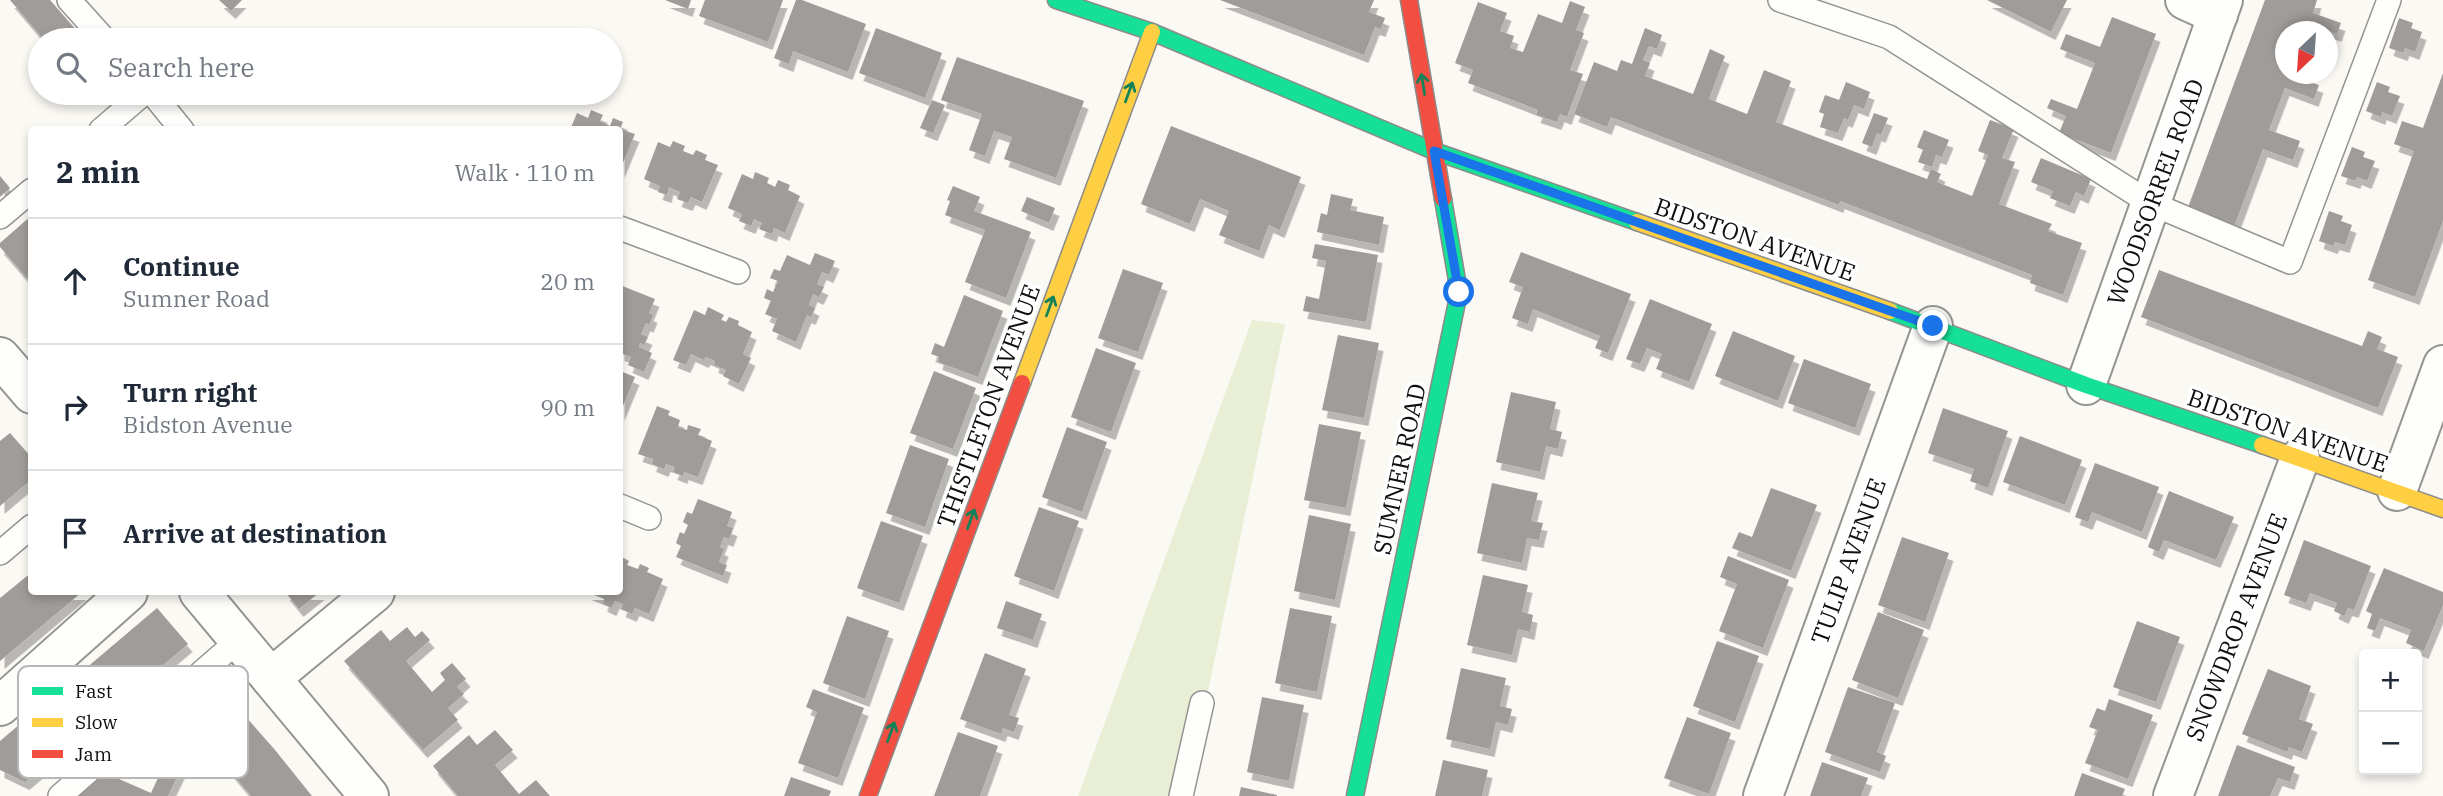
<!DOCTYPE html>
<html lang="en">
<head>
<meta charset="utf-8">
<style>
	body { margin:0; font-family:"IBM Plex Serif",serif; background:#f2f2f3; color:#1f2937 }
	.controls { position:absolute; right:21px; bottom:21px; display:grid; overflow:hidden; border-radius:7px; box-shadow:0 4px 10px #0003 }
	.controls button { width:63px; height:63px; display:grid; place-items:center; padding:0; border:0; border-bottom:2px solid #e0e1e3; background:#fff; color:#1f2937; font:35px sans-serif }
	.compass { position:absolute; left:2275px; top:21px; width:63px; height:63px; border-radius:50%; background:#fff; box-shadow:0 4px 10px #0003; rotate:205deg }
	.stop { position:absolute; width:21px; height:21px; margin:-16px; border:5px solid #1a73e8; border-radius:50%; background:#fff }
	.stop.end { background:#1a73e8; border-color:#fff; box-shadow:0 2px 7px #0008 }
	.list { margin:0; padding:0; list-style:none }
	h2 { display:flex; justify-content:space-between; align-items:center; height:91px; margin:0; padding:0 28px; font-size:30px }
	h2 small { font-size:23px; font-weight:400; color:#747a83 }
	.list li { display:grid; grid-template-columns:46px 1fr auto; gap:21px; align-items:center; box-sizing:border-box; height:126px; padding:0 28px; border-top:2px solid #e0e1e3 }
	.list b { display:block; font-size:26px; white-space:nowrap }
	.list p { margin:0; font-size:23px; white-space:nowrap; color:#747a83 }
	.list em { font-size:23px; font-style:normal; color:#747a83 }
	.icon { flex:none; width:38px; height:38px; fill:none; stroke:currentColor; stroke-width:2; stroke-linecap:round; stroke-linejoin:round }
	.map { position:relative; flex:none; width:2443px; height:796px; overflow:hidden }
	.search { position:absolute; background:#fff; box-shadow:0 4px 10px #0003; left:28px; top:28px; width:595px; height:77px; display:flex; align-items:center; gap:18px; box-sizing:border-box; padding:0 24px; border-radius:38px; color:#747a83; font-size:26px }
	.panel { position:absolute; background:#fff; box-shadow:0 4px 10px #0003; left:28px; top:126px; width:595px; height:469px; border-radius:7px }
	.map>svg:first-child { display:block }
	.green { fill:#e8efd5 }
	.building { fill:#9f9c99; filter:url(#shadow) }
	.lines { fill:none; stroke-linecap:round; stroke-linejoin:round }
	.lane-casing { stroke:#959492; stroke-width:26 }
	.street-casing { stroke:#959492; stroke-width:42 }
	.fast-casing { stroke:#8c8b89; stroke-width:19 }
	.slow-casing { stroke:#8c8b89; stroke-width:19 }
	.jam-casing { stroke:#8c8b89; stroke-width:19 }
	.lane { stroke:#fefefd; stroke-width:23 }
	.street { stroke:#fefefd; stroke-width:38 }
	.fast { stroke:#16e098; stroke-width:16 }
	.slow { stroke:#ffcf43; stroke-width:16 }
	.jam { stroke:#f24e42; stroke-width:16 }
	.oneway { stroke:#13825a }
	.route { stroke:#1a73e8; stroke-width:9 }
	.labels { text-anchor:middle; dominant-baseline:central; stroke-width:7; stroke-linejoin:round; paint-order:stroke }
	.street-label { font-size:24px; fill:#0f0f0f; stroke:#fff }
	.key { fill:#fff; stroke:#b7b7b7; stroke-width:2 }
	.key-label { font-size:19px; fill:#0f0f0f }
</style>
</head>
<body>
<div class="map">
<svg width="2443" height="796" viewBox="0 0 2443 796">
	<defs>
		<filter id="shadow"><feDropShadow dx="4.5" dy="8" stdDeviation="0" flood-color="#0004"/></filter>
	</defs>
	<rect width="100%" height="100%" fill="#fbf9f4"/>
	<polygon class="green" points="1252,320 1285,324 1186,796 1078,796"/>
	<g class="building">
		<polygon points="10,0 50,0 85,40 44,40"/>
		<polygon points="219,0 242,0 231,11"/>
		<polygon points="665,0 691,0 688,9"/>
		<polygon points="705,0 783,0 768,42 699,16"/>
		<polygon points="796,0 802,0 866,24 848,72 793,51 789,64 774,58"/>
		<polygon points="1220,0 1374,0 1369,12 1385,18 1381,29 1375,27 1364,55"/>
		<polygon points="1987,0 2067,0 2051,32"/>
		<polygon points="2265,0 2317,0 2313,13 2341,23 2337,34 2309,24 2306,32 2286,32 2286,74 2319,85 2314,99 2285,88 2269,130 2300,141 2293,160 2263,149 2234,227 2187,210"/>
		<polygon points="1570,1 1585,7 1576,30 1584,33 1570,70 1583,74 1567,117 1560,114 1557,122 1536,115 1538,110 1468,83 1473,70 1455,63 1478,2 1507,13 1500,31 1514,36 1510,48 1523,52 1538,14 1562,23"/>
		<polygon points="2112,17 2156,34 2111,153 2059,133 2066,116 2047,108 2051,99 2077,109 2095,63 2060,49 2066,34 2100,47"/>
		<polygon points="2399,18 2413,23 2411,28 2422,32 2415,52 2405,48 2403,53 2389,48"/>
		<polygon points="876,28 942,53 925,98 859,73"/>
		<polygon points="1645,28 1662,35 1657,49 1649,46 1643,60 1650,63 1645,76 1693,94 1710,49 1725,56 1709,99 1747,114 1764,70 1791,81 1776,122 1927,179 1931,169 1941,174 1937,182 1972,196 1988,155 1978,151 1990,120 2014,129 2002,158 2015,162 1999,204 2052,224 2048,231 2082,243 2063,295 2030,283 2032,275 1840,201 1839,205 1611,117 1607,127 1574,114 1594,62 1617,71 1621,60 1632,64"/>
		<polygon points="957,57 1084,101 1056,178 1004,159 1012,137 994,131 985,156 969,150 982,114 941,100"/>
		<polygon points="2443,73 2443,221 2415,297 2368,280 2414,151 2394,144 2402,121 2423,128"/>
		<polygon points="1846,82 1870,92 1864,109 1854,105 1848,120 1844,118 1838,133 1820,127 1824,114 1819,112 1825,95 1839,100"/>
		<polygon points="2377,82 2390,87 2388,92 2400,96 2392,116 2382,112 2381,117 2366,111"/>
		<polygon points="932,100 945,105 933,133 920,128"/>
		<polygon points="591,110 603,115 600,121 610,126 613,118 623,122 620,129 635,134 620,170 620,130 570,130 577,113 588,118"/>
		<polygon points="1874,113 1888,118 1881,135 1877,133 1872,147 1862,143"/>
		<polygon points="1171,126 1301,177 1280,230 1269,225 1259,251 1219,235 1229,211 1200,199 1190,224 1141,204"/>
		<polygon points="1924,130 1949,140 1942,157 1936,155 1932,167 1918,162 1923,150 1917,147"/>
		<polygon points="673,141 685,146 683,151 693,155 696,150 707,155 705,160 718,165 702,202 691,197 688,203 677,199 680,192 669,187 667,195 658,192 660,186 644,179 658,142 670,147"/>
		<polygon points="2352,147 2365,152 2363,157 2375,161 2367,181 2357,177 2356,181 2341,176"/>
		<polygon points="2041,158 2091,179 2084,196 2076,192 2070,206 2050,198 2053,191 2031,182"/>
		<polygon points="755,172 769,178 767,183 775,187 778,180 790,185 788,190 800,196 785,233 774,228 772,234 759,229 762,223 754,219 751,226 739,221 742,214 728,208 742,174 753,179"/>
		<polygon points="0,176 10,188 0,197"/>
		<polygon points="953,186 980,197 974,211 1031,232 1006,298 965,282 985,230 945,215 950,201 947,200"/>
		<polygon points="1331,194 1353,199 1350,210 1384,217 1379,245 1317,232 1321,213 1327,215"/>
		<polygon points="1027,197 1055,208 1049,223 1021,211"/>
		<polygon points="2329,211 2343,216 2341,221 2352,225 2345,245 2335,242 2333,246 2319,241"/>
		<polygon points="32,215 32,284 0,247 0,243"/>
		<polygon points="1315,244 1378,255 1366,322 1303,311 1306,296 1319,299 1322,283 1326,261 1312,258"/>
		<polygon points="1521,252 1631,294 1608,353 1595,348 1600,336 1533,309 1528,324 1512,318 1523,287 1509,282"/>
		<polygon points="815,253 835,261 829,275 822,272 817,284 824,287 819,297 813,294 809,305 815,308 811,317 807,315 796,342 772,331 777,319 765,314 771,301 764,298 767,289 773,292 778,281 770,278 774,269 780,271 787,255 810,265"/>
		<polygon points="1123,269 1163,283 1138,352 1098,338"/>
		<polygon points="2159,270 2362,346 2368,331 2382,337 2377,349 2398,357 2378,408 2141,317"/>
		<polygon points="620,285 655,299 649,313 653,315 649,325 646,323 641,334 648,337 644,345 640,343 639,347 652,353 644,372 628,365 631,357 620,353"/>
		<polygon points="964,295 1003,311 978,377 938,362 939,357 931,354 935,343 944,347"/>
		<polygon points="1650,299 1712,324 1689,382 1656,369 1662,354 1647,348 1640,364 1626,359"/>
		<polygon points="708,307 724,315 721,320 726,322 729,317 739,321 738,325 752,332 743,354 751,358 739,384 723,376 726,370 714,365 715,361 706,357 704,360 691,354 686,365 673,360 694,310 705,315"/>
		<polygon points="1733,331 1795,356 1778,401 1715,376"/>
		<polygon points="1338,335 1379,343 1364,418 1322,410"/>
		<polygon points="1096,348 1136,363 1111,432 1071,417"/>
		<polygon points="1804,359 1871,384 1855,428 1788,403"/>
		<polygon points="620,371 635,377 620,413"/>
		<polygon points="934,371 976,388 953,449 910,433"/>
		<polygon points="1511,392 1556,402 1550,429 1562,432 1558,449 1546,446 1540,472 1496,462"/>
		<polygon points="657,406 670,411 668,415 680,420 678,427 687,430 688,425 701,429 698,435 712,441 698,477 684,472 683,476 673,472 675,467 666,464 664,469 652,464 653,459 638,454"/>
		<polygon points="1943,408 2008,431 1988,488 1970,481 1974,469 1928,453"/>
		<polygon points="1319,424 1361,432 1346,508 1304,500"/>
		<polygon points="1067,427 1107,442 1082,512 1042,497"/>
		<polygon points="10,433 32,458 32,479 0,506 0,441"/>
		<polygon points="2020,436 2082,460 2065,505 2003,482"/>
		<polygon points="910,445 949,459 925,527 886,513"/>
		<polygon points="2095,463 2159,487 2142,532 2092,512 2088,522 2075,517"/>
		<polygon points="1492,483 1538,493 1531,521 1543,523 1541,531 1539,540 1527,538 1522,563 1477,553"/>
		<polygon points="1771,488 1817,505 1791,571 1732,548 1739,532 1752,537"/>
		<polygon points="2169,491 2234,517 2216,560 2164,540 2159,552 2148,547"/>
		<polygon points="698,499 732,512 727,526 733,528 729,539 724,537 720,547 724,549 719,562 727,565 723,576 676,557 681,546 676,543 680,532 684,534 688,525 683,522 687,512 692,514"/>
		<polygon points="1039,507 1079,521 1054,591 1014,576"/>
		<polygon points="1309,515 1351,524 1335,600 1294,591"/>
		<polygon points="881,521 923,536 899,603 857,588"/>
		<polygon points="1902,537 1949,553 1925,622 1878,605"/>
		<polygon points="2304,540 2371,566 2354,610 2348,608 2344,616 2334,611 2337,603 2310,593 2306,603 2284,595"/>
		<polygon points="620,556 629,561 627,565 638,569 640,564 649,568 647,572 663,579 649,614 635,608 632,614 621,609 623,604 615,601 612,608 603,604 604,599 587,592 620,592"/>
		<polygon points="1728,556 1789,580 1763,648 1719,631 1737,584 1720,577"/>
		<polygon points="2384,568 2443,592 2443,605 2424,651 2406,643 2411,630 2398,625 2380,618 2375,631 2367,628 2372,614 2366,611"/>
		<polygon points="32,572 32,592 82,592 0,661 0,598"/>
		<polygon points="1483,575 1528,585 1522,612 1533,615 1530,632 1518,629 1512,655 1467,645"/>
		<polygon points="285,592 320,592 299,609"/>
		<polygon points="1006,601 1042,614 1033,640 997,628"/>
		<polygon points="157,608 188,644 25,782 0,770 0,741"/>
		<polygon points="1290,608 1332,616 1317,692 1275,683"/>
		<polygon points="1878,612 1924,630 1898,698 1852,680"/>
		<polygon points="847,616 889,631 865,699 823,683"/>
		<polygon points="2137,621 2180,637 2156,702 2113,687"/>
		<polygon points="407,627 415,637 422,631 430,640 406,661 432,692 445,680 440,673 452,663 466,679 457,687 464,694 448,708 458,720 423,750 344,661 381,630 390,641"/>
		<polygon points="1717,641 1759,656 1735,722 1693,706"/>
		<polygon points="985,653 1026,669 1009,715 1019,718 1014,732 1003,728 1001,734 960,719"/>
		<polygon points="1461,668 1506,678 1500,706 1512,709 1508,725 1496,722 1490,749 1446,739"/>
		<polygon points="2268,669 2311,686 2299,719 2313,724 2302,752 2289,747 2287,752 2242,734"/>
		<polygon points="212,678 275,750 312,796 251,796 177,708"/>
		<polygon points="1848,687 1895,703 1877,752 1886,756 1880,772 1825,752"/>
		<polygon points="813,689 864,708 838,778 798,763 817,712 806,707"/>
		<polygon points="1262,697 1304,705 1289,781 1247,772"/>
		<polygon points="2109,699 2153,715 2128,779 2085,763 2098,730 2089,727 2097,708 2105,711"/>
		<polygon points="1687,717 1731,733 1709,794 1664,778"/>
		<polygon points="495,730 513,750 495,765 519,794 536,780 550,796 458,796 433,766 469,735 477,745"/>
		<polygon points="958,732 998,746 980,796 934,796"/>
		<polygon points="2237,745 2295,767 2290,782 2278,778 2270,796 2218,796"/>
		<polygon points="1443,760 1488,770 1482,796 1435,796"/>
		<polygon points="1822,762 1868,778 1861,796 1810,796"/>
		<polygon points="165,763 180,771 168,796 74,796 103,772 151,793"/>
		<polygon points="2082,773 2125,789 2122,796 2074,796"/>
		<polygon points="791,777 831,791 829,796 784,796"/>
		<polygon points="1241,787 1277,795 1277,796 1239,796"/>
	</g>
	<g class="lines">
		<g class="lane-casing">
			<g id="lane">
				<polyline points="69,0 105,40"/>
				<polyline points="1780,0 1889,37 2150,203 2290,262 2389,0"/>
				<polyline points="152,93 182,130"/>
				<polyline points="101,130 144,93"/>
				<polyline points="0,217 32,190"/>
				<polyline points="620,228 738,272"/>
				<polyline points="620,506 649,518"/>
				<polyline points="0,553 32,526"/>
				<polyline points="60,796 240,639"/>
				<polyline points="1181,796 1202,703"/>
			</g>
		</g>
		<g class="street-casing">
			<g id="street">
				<polyline points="2185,0 2218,15"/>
				<polyline points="0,357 32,394"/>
				<polyline points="2086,385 2223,0"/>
				<polyline points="2397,491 2443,365"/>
				<polyline points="199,592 369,796"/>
				<polyline points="271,678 375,592"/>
				<polyline points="0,706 128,592"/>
				<polyline points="1763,796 1933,326"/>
				<polyline points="2173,796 2300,458"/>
			</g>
		</g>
		<g class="fast-casing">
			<g id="fast">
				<polyline points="1056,0 1152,32 1434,151 1637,222"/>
				<polyline points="1890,311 2086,385 2262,445"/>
				<polyline points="1355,796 1459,292 1443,199"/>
			</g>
		</g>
		<g class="slow-casing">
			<g id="slow">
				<polyline points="1637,222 1890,311"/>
				<polyline points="1022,383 1152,32"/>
				<polyline points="2262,445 2443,509"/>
			</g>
		</g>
		<g class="jam-casing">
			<g id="jam">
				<polyline points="1409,0 1443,199"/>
				<polyline points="868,796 1022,383"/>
			</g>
		</g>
		<use href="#lane" class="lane"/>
		<use href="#street" class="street"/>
		<use href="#fast" class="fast"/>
		<use href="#slow" class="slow"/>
		<use href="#jam" class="jam"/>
	</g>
	<defs><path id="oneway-shaft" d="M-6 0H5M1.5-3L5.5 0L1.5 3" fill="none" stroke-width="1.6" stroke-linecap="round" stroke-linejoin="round" transform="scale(1.75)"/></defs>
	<g class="oneway">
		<use href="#oneway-shaft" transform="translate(1423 84) rotate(-99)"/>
		<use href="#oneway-shaft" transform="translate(1129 92) rotate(-70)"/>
		<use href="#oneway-shaft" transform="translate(1050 306) rotate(-70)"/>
		<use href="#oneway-shaft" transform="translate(971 519) rotate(-70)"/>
		<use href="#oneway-shaft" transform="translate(891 732) rotate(-70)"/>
	</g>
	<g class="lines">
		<polyline class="route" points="1459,292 1434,151 1933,326"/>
	</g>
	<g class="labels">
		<g class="street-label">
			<text transform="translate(2155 192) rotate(-70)">WOODSORREL ROAD</text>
			<text transform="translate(1755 239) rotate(19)">BIDSTON AVENUE</text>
			<text transform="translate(988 406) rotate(-70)">THISTLETON AVENUE</text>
			<text transform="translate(2288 430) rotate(19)">BIDSTON AVENUE</text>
			<text transform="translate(1399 469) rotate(-78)">SUMNER ROAD</text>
			<text transform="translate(1848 561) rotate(-70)">TULIP AVENUE</text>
			<text transform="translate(2236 627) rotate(-69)">SNOWDROP AVENUE</text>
		</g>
	</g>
	<rect x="18" y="666" width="230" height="112" rx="10" class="key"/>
	<rect x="32" y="687" width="31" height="8" fill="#16e098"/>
	<rect x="32" y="718" width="31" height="9" fill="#ffcf43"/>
	<rect x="32" y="750" width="31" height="8" fill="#f24e42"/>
	<g class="key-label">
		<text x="75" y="698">Fast</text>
		<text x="75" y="729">Slow</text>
		<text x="75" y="761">Jam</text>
	</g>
</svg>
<div class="controls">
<button>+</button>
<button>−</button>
</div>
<svg class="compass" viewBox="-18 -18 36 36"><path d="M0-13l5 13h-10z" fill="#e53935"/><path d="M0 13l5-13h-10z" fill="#747a83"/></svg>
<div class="stop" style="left:1459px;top:292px"></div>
<div class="stop end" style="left:1933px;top:326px"></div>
<div class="search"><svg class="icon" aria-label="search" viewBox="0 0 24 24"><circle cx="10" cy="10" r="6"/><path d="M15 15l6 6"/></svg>Search here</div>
<section class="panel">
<h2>2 min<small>Walk · 110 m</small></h2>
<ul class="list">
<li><svg class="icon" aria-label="ahead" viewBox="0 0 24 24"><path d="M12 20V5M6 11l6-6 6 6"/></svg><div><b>Continue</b><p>Sumner Road</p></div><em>20 m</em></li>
<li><svg class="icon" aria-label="right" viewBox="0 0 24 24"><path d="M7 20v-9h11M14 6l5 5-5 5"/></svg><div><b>Turn right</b><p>Bidston Avenue</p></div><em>90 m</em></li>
<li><svg class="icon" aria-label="arrive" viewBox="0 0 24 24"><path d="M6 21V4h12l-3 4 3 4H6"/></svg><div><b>Arrive at destination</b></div></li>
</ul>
</section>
</div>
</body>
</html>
